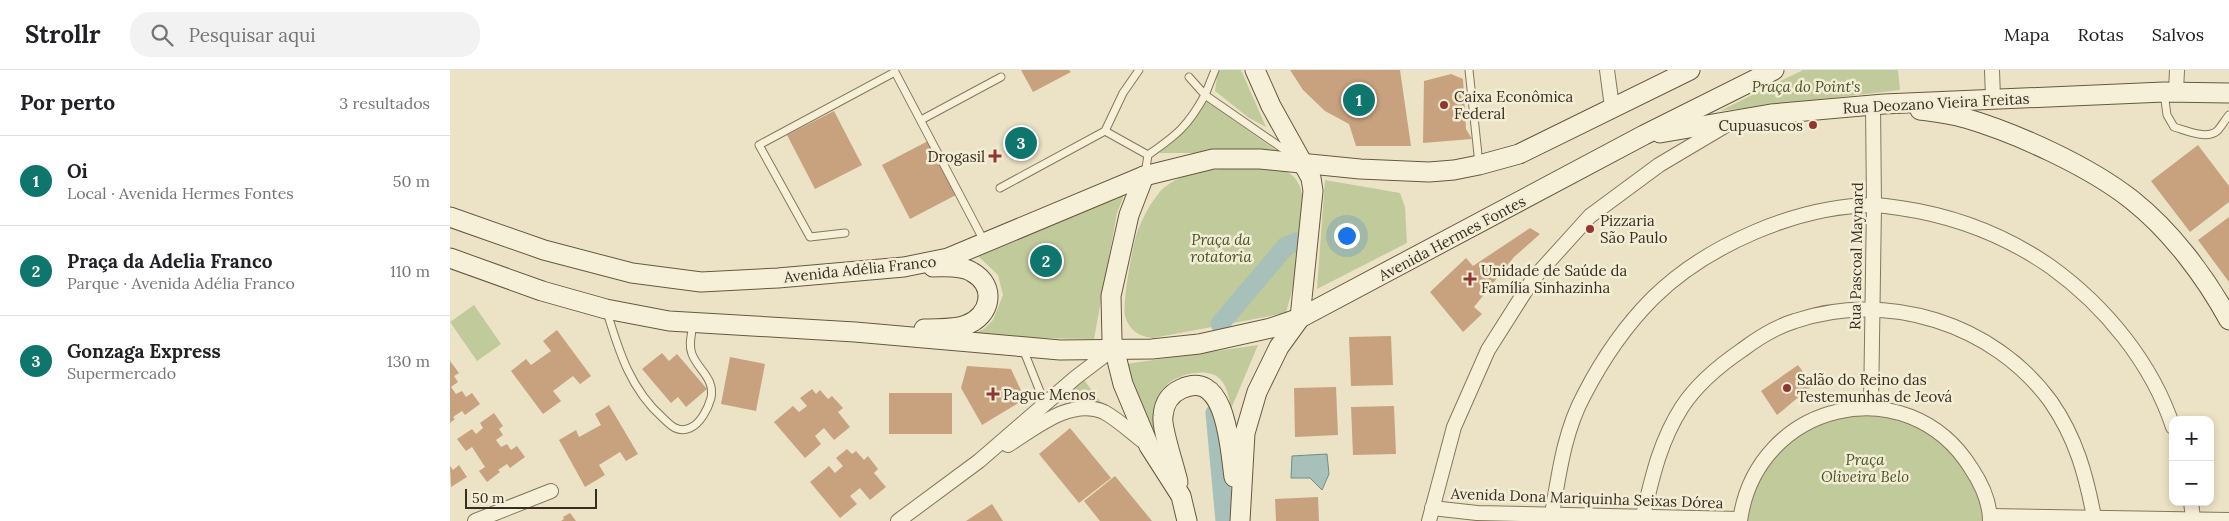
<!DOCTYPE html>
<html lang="pt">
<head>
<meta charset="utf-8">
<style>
	body { margin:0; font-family:Lora,serif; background:#f2f2f2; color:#202124 }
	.controls { position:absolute; right:15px; bottom:15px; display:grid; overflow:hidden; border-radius:10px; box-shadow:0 2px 8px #0003 }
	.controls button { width:45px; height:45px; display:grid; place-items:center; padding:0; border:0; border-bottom:1px solid #e0e0e0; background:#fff; color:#202124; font:25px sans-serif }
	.scale { position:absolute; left:15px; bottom:12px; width:132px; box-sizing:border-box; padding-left:5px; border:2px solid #372d20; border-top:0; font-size:14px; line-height:18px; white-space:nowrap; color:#372d20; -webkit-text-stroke:4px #f4edd5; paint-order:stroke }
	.you { position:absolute; left:896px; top:165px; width:18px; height:18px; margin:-12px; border:4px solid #fff; border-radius:50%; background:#1a73e8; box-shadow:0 0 0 8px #1a73e833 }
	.badge { display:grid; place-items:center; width:32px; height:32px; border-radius:50%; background:#0f766e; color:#fff; font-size:16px; font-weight:700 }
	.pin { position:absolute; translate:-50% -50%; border:2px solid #fff; box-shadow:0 1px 5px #0006 }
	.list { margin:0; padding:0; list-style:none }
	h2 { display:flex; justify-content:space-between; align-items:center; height:65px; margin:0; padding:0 20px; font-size:21px }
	h2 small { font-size:16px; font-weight:400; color:#757577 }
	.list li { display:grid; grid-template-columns:32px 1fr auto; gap:15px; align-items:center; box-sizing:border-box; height:90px; padding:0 20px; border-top:1px solid #e0e0e0 }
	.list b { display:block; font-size:19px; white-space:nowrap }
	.list p { margin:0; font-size:16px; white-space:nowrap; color:#757577 }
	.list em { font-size:16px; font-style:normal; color:#757577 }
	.icon { flex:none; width:28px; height:28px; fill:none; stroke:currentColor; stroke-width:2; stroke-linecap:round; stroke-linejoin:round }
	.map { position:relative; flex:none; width:1779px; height:451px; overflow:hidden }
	header { display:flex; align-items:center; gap:30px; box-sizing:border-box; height:70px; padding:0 25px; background:#fff; border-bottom:1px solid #e0e0e0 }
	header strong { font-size:24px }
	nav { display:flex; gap:28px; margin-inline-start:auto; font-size:18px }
	.search { width:350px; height:45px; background:#f2f2f2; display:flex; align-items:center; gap:12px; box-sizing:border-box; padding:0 18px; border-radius:20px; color:#757577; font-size:19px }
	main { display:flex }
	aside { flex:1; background:#fff }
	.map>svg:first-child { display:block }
	.green { fill:#c1ca9b }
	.water { fill:#a7c0ba; stroke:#6e8e88 }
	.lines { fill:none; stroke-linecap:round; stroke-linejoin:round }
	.canal { stroke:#a7c0ba; stroke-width:19 }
	.building { fill:#c8a27e }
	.lane-casing { stroke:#86765d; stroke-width:9 }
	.street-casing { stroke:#86765d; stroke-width:16 }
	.secondary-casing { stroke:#685740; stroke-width:21 }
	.lane { stroke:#f7f0d9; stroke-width:7 }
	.street { stroke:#f7f0d9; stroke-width:14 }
	.secondary { stroke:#f7f0d9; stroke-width:19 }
	.poi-dot { fill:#923630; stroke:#f4edd5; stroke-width:2 }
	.labels { text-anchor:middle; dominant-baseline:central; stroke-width:5; stroke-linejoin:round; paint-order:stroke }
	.park-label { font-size:15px; font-style:italic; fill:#455327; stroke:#f4edd5 }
	.poi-label { font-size:15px; fill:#372d20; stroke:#f4edd5; text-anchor:start }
	.street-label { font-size:15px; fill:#372d20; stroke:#f4edd5 }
</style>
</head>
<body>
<header>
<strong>Strollr</strong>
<div class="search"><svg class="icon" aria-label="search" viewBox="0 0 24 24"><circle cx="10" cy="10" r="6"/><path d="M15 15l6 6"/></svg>Pesquisar aqui</div>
<nav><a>Mapa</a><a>Rotas</a><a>Salvos</a></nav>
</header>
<main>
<aside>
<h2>Por perto<small>3 resultados</small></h2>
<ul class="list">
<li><span class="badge">1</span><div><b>Oi</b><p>Local · Avenida Hermes Fontes</p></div><em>50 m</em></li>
<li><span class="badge">2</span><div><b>Praça da Adelia Franco</b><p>Parque · Avenida Adélia Franco</p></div><em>110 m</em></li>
<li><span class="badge">3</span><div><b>Gonzaga Express</b><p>Supermercado</p></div><em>130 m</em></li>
</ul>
</aside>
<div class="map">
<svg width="1779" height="451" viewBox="0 0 1779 451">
	<rect width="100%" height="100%" fill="#ece3c6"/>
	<g class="green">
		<polygon points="768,0 791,0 816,57 799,48 765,21"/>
		<polygon points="1353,0 1448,0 1450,20 1270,41"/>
		<path d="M 756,31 L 830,83 L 709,83 C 730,68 742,53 756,31 Z"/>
		<path d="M 809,98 C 819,98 831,98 839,103 C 871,123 844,213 836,243 L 703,268 C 689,267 679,260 675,246 C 672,233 683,173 688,160 C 693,147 700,134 709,123 C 713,117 723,111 730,108 C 749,98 788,98 809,98 Z"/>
		<polygon points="875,110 950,123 955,137 957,173 867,219"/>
		<polygon points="674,125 667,143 644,269 514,267 534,259 543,250 553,225 548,205 527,185 640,136"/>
		<polygon points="24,235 51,274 27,291 0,252"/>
		<path d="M 808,275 L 781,339 C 779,329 778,318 771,310 C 760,297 733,303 720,312 C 713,317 707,326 705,334 C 701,345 704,358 704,370 L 676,294 Z"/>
		<polygon points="634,310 653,335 636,330 611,329"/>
		<path d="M 1417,343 C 1429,345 1443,346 1455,350 C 1498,366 1528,406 1535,451 L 1295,451 L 1310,402 L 1338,370 L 1375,350 Z"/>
	</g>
	<polygon class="water" points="877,384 879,404 872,420 860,408 841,408 842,386"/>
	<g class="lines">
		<g class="canal">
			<polyline points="770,254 836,176 846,172"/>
			<polyline points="765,343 775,451"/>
		</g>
	</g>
	<g class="building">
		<polygon points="571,0 619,0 621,2 583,22"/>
		<polygon points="840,0 950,0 961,76 906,76 899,54 875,41 853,20"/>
		<polygon points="1001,4 1013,9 1016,59 1022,69 973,73 974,11"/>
		<polygon points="384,41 412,95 365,119 337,65"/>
		<polygon points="478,71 506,125 460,149 432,95"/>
		<polygon points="1748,75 1779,116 1779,132 1740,162 1701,111"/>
		<polygon points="1779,147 1779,212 1748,170"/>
		<polygon points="1080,158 1090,164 1064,187 1024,237 1032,244 1013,262 980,222 1016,188 1023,196"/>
		<polygon points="107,260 141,306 130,314 123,306 103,321 111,331 93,344 61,301 76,289 81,295 101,281 93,271"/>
		<polygon points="941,266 943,315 901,316 899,267"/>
		<polygon points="212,283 219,291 227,284 257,319 236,337 228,327 221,333 192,299"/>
		<polygon points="280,287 315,294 306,341 271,334"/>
		<polygon points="0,291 9,303 4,306 8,312 1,317 6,324 12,321 16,327 22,323 30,334 15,345 12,341 3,347 5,349 0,353"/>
		<polygon points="1348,295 1363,315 1327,345 1311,321"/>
		<polygon points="517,296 561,299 575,329 532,355 511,318"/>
		<polygon points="886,317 888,365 845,367 844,318"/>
		<polygon points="362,319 366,324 370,320 378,329 382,326 393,338 388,342 400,357 384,370 374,358 365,366 371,374 355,388 324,352 343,336 349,342 357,336 350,328"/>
		<rect x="439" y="323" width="63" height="41"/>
		<polygon points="159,335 188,384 176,391 170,382 149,395 155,405 135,417 109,370 126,360 129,367 151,355 145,344"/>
		<polygon points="944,336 946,384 903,385 901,337"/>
		<polygon points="44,343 53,356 49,359 53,365 46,370 51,377 57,374 61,380 67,376 75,387 60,398 57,394 48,400 50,402 37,412 29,401 35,397 22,377 16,381 7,369 22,359 26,364 33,358 30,353"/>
		<polygon points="620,358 661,408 629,433 589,384"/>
		<polygon points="397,379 402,384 406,381 414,390 418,386 428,399 424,403 436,417 420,430 410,418 400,426 407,434 390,448 360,412 379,396 385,403 393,396 386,388"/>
		<polygon points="9,395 17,407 1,417 0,396 3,400"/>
		<polygon points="665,406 702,451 650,451 634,431"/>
		<polygon points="868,427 869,451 826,451 825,429"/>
		<polygon points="542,434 553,451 516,451"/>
		<polygon points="120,443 126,451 111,451 114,449 113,447"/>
	</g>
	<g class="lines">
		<g class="lane-casing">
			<g id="lane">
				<polyline points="1019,0 1029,94"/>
				<polyline points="739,7 755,25 765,0"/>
				<path d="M 1714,23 L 1717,45 L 1724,57 C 1735,60 1756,70 1767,61 C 1771,57 1775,50 1779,45"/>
				<polyline points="471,50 551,7"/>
				<polyline points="655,61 698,85"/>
				<path d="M 695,104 L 698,85 C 727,65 738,56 755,25 L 842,85"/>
				<polyline points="550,118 655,61 673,23 689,0"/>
				<polyline points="395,163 360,167 309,75 445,2 534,171"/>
				<path d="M 157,242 C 169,282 181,320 213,348 C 221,356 228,363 240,358 C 250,354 258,339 261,328 C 265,308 248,300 242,284 C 238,274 242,264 243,253"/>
				<polyline points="573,279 595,334"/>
			</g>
		</g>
		<g class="street-casing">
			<g id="street">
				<polyline points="1157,0 1162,37"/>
				<polyline points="1542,0 1543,28"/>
				<polyline points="1726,22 1727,0"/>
				<polyline points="1421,338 1424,135 1423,35"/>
				<path d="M 558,375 C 584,359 621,327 654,342 C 669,350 684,365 698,375"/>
				<polyline points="1741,432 1743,448"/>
				<polyline points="982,438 1027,443 1290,449"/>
				<path d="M 1102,444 C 1109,404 1114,362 1134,325 C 1152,290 1175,256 1203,228 C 1257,175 1347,136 1423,135 C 1432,135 1441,137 1450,138 C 1505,146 1555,165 1601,197 C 1655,236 1702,293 1723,357"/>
				<path d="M 1193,446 C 1202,408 1210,371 1232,337 C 1247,314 1270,295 1292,280 C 1308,268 1325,257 1345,251 C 1436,220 1544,253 1601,332 C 1626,368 1636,405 1644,447"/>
				<polyline points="1540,446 1779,450"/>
				<polyline points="25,451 101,421"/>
				<polyline points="448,451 529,391 625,308 663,279"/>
				<polyline points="979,451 1004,357 1038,280 1083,209 1140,146 1209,95 1278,54"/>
				<path d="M 1290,451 C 1306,332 1457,296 1521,398 C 1531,413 1540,433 1540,451"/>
			</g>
		</g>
		<g class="secondary-casing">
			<g id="secondary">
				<path d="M 1470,40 C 1484,42 1500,44 1515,48 C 1566,63 1639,96 1682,130 C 1721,161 1755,206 1779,250"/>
				<polyline points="1210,63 1321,44 1434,34 1714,22 1779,23"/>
				<polyline points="694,106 679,145 661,226 662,270 673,314 699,376 731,426 737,451"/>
				<polyline points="0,147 94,180 182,203 251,212 328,208 454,197 498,188 694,106 763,89 810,89 910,99 979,102 1004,100 1029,95 1069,84 1240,0"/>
				<polyline points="0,188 92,221 156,239 219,251 405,262 610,280 702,279 749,274 821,258 850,248 1194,65 1324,0"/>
				<path d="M 474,259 C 487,258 504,260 516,255 C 541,246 547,216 522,202 C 511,195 495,197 483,197"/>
				<path d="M 728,412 C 725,398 711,357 713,346 C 714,333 720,324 731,319 C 777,297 780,381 784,407"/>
				<polyline points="790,451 795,363 807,322 829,277 850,248 863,121 861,108 821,36 805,0"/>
			</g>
		</g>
		<use href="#lane" class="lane"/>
		<use href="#street" class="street"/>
		<use href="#secondary" class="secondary"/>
	</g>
	<g class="poi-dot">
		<circle cx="994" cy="35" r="5"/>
		<circle cx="1363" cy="55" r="5"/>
		<path d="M542.5 78.5h5v5h5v5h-5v5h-5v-5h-5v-5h5z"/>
		<circle cx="1140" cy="159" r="5"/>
		<path d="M1017.5 201.5h5v5h5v5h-5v5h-5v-5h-5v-5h5z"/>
		<circle cx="1337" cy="318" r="5"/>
		<path d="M540.5 316.5h5v5h5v5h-5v5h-5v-5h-5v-5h5z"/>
	</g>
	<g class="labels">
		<g class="park-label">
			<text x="1356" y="16">Praça do Point's</text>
			<text x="771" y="169">Praça da<tspan x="771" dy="17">rotatoria</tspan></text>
			<text x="1415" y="389">Praça<tspan x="1415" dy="17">Oliveira Belo</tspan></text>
		</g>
		<g class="poi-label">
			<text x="1004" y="26">Caixa Econômica<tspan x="1004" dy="17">Federal</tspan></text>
			<text x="1353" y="55" text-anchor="end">Cupuasucos</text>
			<text x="535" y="86" text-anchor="end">Drogasil</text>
			<text x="1150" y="150">Pizzaria<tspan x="1150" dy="17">São Paulo</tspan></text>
			<text x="1031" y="200">Unidade de Saúde da<tspan x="1031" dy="17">Família Sinhazinha</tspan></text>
			<text x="1347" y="309">Salão do Reino das<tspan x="1347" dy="17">Testemunhas de Jeová</tspan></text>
			<text x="553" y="324">Pague Menos</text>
		</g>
		<g class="street-label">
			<text transform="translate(1486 33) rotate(-3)">Rua Deozano Vieira Freitas</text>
			<text transform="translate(1002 168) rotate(-28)">Avenida Hermes Fontes</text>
			<text transform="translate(1406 186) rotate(-89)">Rua Pascoal Maynard</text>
			<text transform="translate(410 199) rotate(-6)">Avenida Adélia Franco</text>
			<text transform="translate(1137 428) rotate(2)">Avenida Dona Mariquinha Seixas Dórea</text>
		</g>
	</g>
</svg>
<div class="controls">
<button>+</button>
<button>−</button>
</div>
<div class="scale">50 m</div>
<div class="you"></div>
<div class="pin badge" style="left:909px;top:30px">1</div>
<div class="pin badge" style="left:596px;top:191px">2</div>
<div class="pin badge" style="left:571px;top:73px">3</div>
</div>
</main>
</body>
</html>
